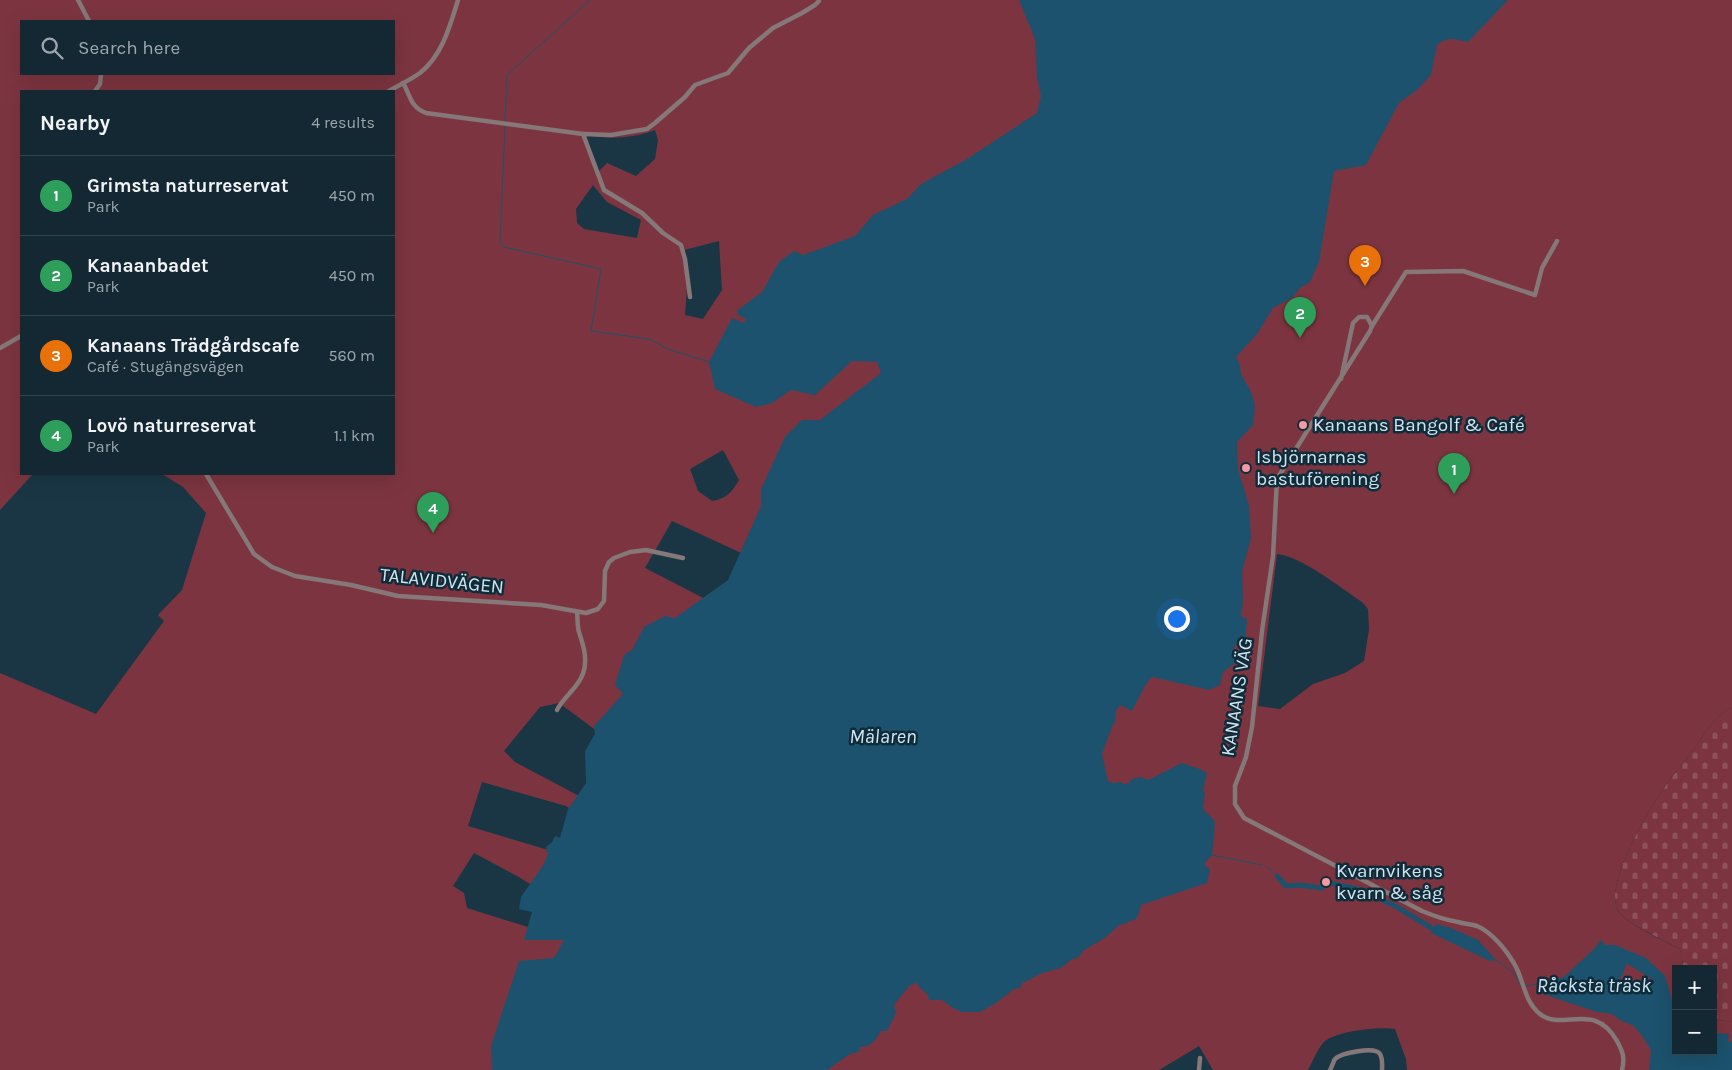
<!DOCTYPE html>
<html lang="en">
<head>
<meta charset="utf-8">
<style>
	body { margin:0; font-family:Karla,sans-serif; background:#213440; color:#f1f3f6 }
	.controls { position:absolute; right:15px; bottom:15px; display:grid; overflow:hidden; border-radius:0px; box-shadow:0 5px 20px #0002 }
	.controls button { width:45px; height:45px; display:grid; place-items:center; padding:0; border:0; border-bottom:1px solid #33444f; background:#142834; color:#f1f3f6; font:25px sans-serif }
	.you { position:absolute; left:1176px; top:618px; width:18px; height:18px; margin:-12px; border:4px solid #fff; border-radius:50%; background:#1a73e8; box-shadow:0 0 0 8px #1a73e833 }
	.badge { display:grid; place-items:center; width:32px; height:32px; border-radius:50%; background:#95b2f1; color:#fff; font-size:16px; font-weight:700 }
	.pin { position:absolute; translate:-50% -41px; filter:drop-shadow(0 1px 2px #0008) }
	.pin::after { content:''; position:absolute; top:26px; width:18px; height:15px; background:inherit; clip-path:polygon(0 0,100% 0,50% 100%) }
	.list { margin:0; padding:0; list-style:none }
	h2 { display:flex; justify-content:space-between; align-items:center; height:65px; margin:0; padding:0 20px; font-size:21px }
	h2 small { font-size:16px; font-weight:400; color:#9da6ac }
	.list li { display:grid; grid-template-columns:32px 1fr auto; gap:15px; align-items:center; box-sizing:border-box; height:80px; padding:0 20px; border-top:1px solid #33444f }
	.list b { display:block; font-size:19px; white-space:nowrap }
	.list p { margin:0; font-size:16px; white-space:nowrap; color:#9da6ac }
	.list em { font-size:16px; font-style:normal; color:#9da6ac }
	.icon { flex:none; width:28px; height:28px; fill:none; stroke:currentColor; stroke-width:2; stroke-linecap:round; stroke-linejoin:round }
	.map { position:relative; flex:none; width:1732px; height:1070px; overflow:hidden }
	.search { position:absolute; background:#142834; box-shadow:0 5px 20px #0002; left:20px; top:20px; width:375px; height:55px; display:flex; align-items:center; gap:12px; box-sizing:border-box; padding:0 18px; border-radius:0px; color:#9da6ac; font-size:19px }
	.panel { position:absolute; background:#142834; box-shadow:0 5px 20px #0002; left:20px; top:90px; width:375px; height:385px; border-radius:0px }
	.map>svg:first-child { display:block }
	.cemetery { fill:url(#cemetery-stones) }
	.park { fill:#7c3540; fill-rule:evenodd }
	.water { fill:#1c526d; fill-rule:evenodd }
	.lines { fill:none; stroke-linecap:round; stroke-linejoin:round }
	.stream { stroke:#1c526d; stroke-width:1 }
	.canal { stroke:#1c526d; stroke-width:5 }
	.minor { stroke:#867778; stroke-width:4.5 }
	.poi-dot { fill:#f49aa3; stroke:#0f2c3b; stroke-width:2 }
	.labels { text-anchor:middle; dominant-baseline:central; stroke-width:5; stroke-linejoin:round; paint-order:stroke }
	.poi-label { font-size:19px; fill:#d4e4ee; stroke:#0f2c3b; text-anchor:start }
	.street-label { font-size:19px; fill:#d4e4ee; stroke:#0f2c3b }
	.water-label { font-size:20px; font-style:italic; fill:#cfe5f3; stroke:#0f2c3b }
</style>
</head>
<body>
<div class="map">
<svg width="1732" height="1070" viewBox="0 0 1732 1070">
	<defs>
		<pattern id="cemetery-stones" width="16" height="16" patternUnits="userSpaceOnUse" patternTransform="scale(1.25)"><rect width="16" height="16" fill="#7c3540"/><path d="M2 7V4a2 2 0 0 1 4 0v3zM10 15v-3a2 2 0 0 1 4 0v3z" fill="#8e525c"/></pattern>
	</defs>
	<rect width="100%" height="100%" fill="#1a3645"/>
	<path class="cemetery" d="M 1732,707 L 1732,1022 L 1713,1019 L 1713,969 L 1684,969 L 1680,949 C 1666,941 1622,922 1617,909 C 1605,880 1653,802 1671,778 C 1677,770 1684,763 1690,755 C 1704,737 1711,718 1732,707 Z"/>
	<g class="park">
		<path d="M 0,0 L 1249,0 L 650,1070 L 0,1070 L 0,673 L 96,714 L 164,621 L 158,615 L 182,590 L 206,513 L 183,487 L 162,474 L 394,474 L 394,91 L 21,91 L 21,474 L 33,474 L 0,510 ZM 21,21 L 394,21 L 394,74 L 21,74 ZM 655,130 L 658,140 L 655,159 L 636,176 L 607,163 L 598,172 L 586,138 L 588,135 C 608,140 635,138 655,130 ZM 593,185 L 607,202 L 641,220 L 637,238 L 584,229 L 577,223 L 576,209 ZM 719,241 L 722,290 L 703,319 L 685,315 L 688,270 L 684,250 ZM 723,450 L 739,480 C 732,492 726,499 712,501 L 698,491 L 690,469 ZM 672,521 L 752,558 L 717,605 L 645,568 ZM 559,703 L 612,742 L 579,796 L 515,762 L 504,751 L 540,707 ZM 482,782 L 566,806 L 579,815 L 565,855 L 468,826 ZM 474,853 L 517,876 L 545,893 L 531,928 L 467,908 L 464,893 L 453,886 Z"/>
		<path d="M 1379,0 L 1732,0 L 1732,707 C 1711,718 1704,737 1690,755 C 1684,763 1677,770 1671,778 C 1653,802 1605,880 1617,909 C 1623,923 1665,941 1680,949 L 1684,969 L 1676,969 L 1676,1051 L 1713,1051 L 1713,1019 L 1732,1022 L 1732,1070 L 1407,1070 L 1406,1059 L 1395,1029 C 1380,1026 1333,1031 1323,1043 C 1317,1050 1313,1061 1308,1070 L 1213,1070 L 1199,1046 L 1159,1070 L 745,1070 L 1166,448 ZM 1277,554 C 1301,556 1341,588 1362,602 L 1368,609 L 1369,630 L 1364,661 L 1345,673 L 1313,684 L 1280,709 L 1258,706 Z"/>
	</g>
	<g class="water">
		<path d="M 1019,0 L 1508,0 L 1468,42 C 1453,39 1449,36 1437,45 L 1431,75 L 1418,89 L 1399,103 L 1366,165 L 1334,171 L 1319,262 L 1310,282 L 1300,288 L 1292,298 L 1273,308 L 1257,334 L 1236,357 L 1240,365 L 1241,374 L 1251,392 L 1255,405 L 1253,425 L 1237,442 L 1238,469 L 1249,506 L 1251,538 L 1242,571 L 1243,600 L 1241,616 L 1247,619 L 1245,641 L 1244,643 L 1238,642 L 1233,649 L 1239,655 L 1238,661 L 1223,672 L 1220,685 L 1209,690 L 1152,677 L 1146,684 L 1132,711 L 1120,705 L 1116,711 L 1115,724 L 1113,724 L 1102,754 L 1108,781 L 1113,783 L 1121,782 L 1123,784 L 1129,783 L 1132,779 L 1141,777 L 1148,780 L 1182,763 L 1202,770 L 1207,773 L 1203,791 L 1205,792 L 1203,809 L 1215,821 L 1215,824 L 1212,855 L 1204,864 L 1210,870 L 1207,883 L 1141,905 L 1139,913 L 1136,919 L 1118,926 L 1106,937 L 1083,951 L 1078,958 L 1072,959 L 1061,968 L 1042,973 L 1021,984 L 1020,988 L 1014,989 L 996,1003 L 980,1012 L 962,1012 L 953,1008 L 942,1000 L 929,1000 L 928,995 L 918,986 L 918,984 L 915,983 L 909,986 L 894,1005 L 896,1013 L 887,1031 L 881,1031 C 876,1040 871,1047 860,1047 L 859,1052 L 850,1054 L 827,1070 L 492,1070 L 491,1046 L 519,961 L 554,958 L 564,940 L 524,940 L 532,912 L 519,909 L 521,897 L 542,867 L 548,855 L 546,847 L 552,842 L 555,836 L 560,838 L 568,809 L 586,783 L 585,751 L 595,734 L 594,726 L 623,694 L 615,685 L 624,655 L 632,650 L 644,627 L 665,616 L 675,618 L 728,580 L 761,506 L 761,489 L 785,437 L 802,420 L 820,420 L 881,373 L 877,362 L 852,361 L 815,395 L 791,390 L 772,403 L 756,407 L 715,389 L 709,362 L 732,318 L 744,323 L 746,319 L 737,314 L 738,310 L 762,292 L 779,262 L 794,251 L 803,255 L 855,236 L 873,215 L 907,199 L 921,184 L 967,159 L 1037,113 L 1041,96 L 1037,78 L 1035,39 Z"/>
		<polygon points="1436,924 1451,928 1478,940 1496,960 1490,961 1431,933"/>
		<path d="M 1601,940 L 1606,945 L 1615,945 L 1646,958 L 1665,976 L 1676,1014 L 1676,1051 L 1713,1051 L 1713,1033 L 1729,1034 L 1728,1041 L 1732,1042 L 1732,1070 L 1649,1070 L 1651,1050 L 1642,1036 L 1634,1026 L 1620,1020 L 1612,1014 L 1597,1012 L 1549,996 L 1538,984 L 1564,977 L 1594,949 ZM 1626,964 L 1631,966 L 1653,980 L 1650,988 L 1619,979 L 1623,975 Z"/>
	</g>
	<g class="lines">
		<g class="stream">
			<polyline points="505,122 507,75 590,0"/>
			<polyline points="505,126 500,242 504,247 601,269 591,331 649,339 668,349 709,362"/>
			<polyline points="1212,855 1262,865"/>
			<polyline points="1267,867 1273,871"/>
			<polyline points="1496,960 1514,973 1521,986"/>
			<polyline points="1524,986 1538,984"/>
		</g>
		<g class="canal">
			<polyline points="1277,876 1286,886 1299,885 1322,888"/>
			<polyline points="1330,883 1362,890 1397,907 1433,929"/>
		</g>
		<g class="minor">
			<polyline points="78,0 89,21"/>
			<path d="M 403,83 C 411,96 410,107 426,113 L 583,134 L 604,190 L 642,213 L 663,233 L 681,245 L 685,259 L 690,297"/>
			<polyline points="95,91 100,84 101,74"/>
			<path d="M 389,91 C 399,85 410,80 420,73 C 442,56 450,26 458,0"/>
			<polyline points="583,134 611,135 647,129 655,123 685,97 695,85 728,73 749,48 773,28 802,13 815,5 819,1"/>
			<polyline points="1372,326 1406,272 1463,271 1535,295 1542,268 1557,241"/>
			<polyline points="0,348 21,336"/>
			<path d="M 1341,379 L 1353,323 L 1359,317 L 1367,317 L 1372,326 L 1370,331 L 1277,479 L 1273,556 L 1262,631 L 1252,727 L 1246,757 L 1235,786 L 1235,804 L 1244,818 L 1422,911 C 1434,916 1446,920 1458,922 C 1464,924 1471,924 1477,926 C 1493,933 1508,952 1516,967 C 1524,983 1525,1002 1540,1014 C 1562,1032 1594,1000 1617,1041 C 1623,1052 1625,1058 1622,1070"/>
			<polyline points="206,474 254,554 272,567 295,576 351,585 398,596 541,605 586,613 598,609 604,601 605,571 609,562 614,558 630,552 646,550 683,558"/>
			<path d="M 557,710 C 563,698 575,690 581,678 C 589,663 584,647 579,632 C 577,626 578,619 577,612"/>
			<polyline points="1199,1070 1200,1058"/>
			<path d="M 1330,1070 C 1332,1067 1333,1062 1335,1059 C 1341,1053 1375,1046 1380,1054 C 1383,1059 1382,1065 1382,1070"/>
		</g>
	</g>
	<g class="poi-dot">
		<circle cx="1303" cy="425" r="5"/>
		<circle cx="1246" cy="468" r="5"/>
		<circle cx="1326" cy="882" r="5"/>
	</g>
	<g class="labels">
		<g class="poi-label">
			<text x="1313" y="425">Kanaans Bangolf &amp; Café</text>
			<text x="1256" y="457">Isbjörnarnas<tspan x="1256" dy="22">bastuförening</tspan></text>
			<text x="1336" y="871">Kvarnvikens<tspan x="1336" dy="22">kvarn &amp; såg</tspan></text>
		</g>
		<g class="street-label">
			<text transform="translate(442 581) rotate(6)">TALAVIDVÄGEN</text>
			<text transform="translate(1237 697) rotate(-81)">KANAANS VÄG</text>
		</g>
		<g class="water-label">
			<text x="883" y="736">Mälaren</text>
			<text x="1594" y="985">Råcksta träsk</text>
		</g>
	</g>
</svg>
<div class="controls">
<button>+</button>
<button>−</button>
</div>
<div class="you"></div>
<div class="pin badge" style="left:1454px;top:494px;background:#2e9e5b">1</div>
<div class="pin badge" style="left:1300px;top:338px;background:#2e9e5b">2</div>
<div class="pin badge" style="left:1365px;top:286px;background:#e8710a">3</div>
<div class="pin badge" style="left:433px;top:533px;background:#2e9e5b">4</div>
<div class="search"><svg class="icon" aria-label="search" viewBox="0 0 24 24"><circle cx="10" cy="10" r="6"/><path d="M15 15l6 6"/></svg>Search here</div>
<section class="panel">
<h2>Nearby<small>4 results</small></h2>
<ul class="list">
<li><span class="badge" style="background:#2e9e5b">1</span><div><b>Grimsta naturreservat</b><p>Park</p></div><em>450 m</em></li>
<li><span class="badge" style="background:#2e9e5b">2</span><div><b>Kanaanbadet</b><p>Park</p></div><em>450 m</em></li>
<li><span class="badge" style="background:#e8710a">3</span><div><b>Kanaans Trädgårdscafe</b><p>Café · Stugängsvägen</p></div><em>560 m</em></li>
<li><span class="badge" style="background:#2e9e5b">4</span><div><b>Lovö naturreservat</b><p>Park</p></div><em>1.1 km</em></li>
</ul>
</section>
</div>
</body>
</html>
